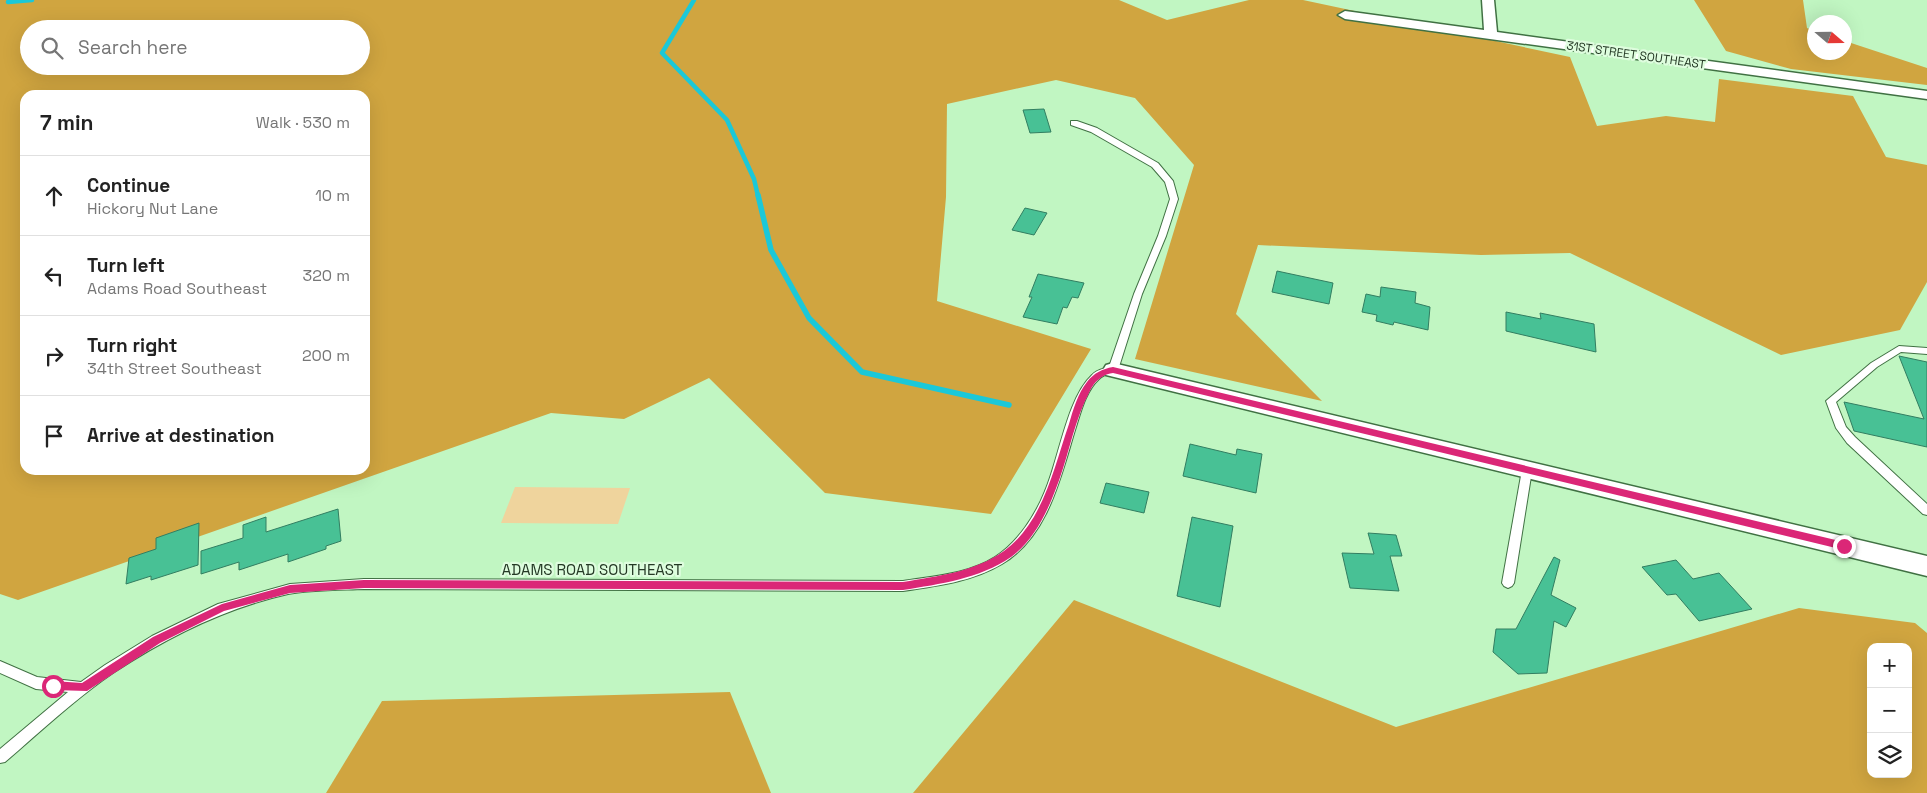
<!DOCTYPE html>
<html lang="en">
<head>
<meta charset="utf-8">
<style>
	body { margin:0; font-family:"Space Grotesk",sans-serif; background:#f6f6f6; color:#222 }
	.controls { position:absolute; right:15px; bottom:15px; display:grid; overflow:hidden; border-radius:10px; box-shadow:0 5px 20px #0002 }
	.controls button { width:45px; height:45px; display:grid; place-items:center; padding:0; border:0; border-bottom:1px solid #e0e0e0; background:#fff; color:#222; font:25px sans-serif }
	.compass { position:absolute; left:1807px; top:15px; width:45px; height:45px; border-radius:50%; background:#fff; box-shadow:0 5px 20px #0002; rotate:110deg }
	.stop { position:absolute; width:15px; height:15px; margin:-11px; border:4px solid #db2777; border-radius:50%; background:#fff }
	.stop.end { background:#db2777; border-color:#fff; box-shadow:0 1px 5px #0008 }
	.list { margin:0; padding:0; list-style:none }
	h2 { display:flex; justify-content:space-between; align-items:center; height:65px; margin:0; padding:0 20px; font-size:21px }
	h2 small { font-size:16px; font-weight:400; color:#767676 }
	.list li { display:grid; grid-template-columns:32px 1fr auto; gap:15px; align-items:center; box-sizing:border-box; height:80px; padding:0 20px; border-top:1px solid #e0e0e0 }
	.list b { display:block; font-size:19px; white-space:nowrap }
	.list p { margin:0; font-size:16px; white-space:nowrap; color:#767676 }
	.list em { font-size:16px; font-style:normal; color:#767676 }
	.icon { flex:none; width:28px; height:28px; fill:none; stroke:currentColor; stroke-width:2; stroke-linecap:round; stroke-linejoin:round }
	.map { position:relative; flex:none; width:1927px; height:793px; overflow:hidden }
	.search { position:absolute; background:#fff; box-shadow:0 5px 20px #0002; left:20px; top:20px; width:350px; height:55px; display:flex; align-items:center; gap:12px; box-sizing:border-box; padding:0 18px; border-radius:28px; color:#767676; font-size:19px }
	.panel { position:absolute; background:#fff; box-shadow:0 5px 20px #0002; left:20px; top:90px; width:350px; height:385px; border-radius:15px }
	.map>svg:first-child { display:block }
	.green { fill:#efd49d }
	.forest { fill:#d0a540; fill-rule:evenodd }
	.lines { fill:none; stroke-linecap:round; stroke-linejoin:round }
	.stream-far1 { stroke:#1bc8d8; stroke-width:4.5 }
	.stream { stroke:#1bc8d8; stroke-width:5.5 }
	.building { fill:#48c195; stroke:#327e61 }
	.lane-casing { stroke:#407143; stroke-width:2 }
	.street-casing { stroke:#407143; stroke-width:3 }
	.lane { fill:#fff; fill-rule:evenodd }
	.street { fill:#fff; fill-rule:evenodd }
	.route { fill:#db2777 }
	.labels { text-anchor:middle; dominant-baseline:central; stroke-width:4.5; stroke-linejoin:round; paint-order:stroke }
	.far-street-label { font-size:12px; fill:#243925; stroke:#defdde }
	.street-label { font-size:15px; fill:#243925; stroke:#defdde }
</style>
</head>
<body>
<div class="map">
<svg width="1927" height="793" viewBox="0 0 1927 793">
	<rect width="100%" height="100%" fill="#c1f6c2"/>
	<polygon class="green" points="515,487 630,488 618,524 501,523"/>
	<g class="forest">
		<path d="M 0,0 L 1119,0 L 1167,20 L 1249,0 L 1303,0 L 1570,57 L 1597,126 L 1666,116 L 1715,122 L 1719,79 L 1853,96 L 1886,157 L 1927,165 L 1927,282 L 1900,330 L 1781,355 L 1570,253 L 1481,255 L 1258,245 L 1236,314 L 1322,401 L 1135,359 L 1194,165 L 1135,98 L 1056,80 L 947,104 L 946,197 L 937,301 L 1091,349 L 991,514 L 825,493 L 709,378 L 624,419 L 551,413 L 18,600 L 0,594 ZM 29,29 L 361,29 L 361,66 L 29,66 ZM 25,95 L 365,95 L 365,470 L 25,470 Z"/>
		<polygon points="1694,0 1803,0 1807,28 1814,31 1814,52 1844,52 1845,41 1927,68 1927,85 1791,69 1726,51"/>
		<path d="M 1074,600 L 1396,727 L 1799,608 L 1915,623 L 1927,633 L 1927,793 L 913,793 ZM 1871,647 L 1908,647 L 1908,774 L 1871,774 Z"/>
		<polygon points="730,692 771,793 326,793 382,701"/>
	</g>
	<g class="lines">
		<g class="stream-far1">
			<polyline points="694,0 662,53 727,120 754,179 758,196"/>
			<polyline points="8,2 32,0"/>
		</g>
		<polyline class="stream" points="758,195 771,250 809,318 862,372 1009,405"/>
	</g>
	<g class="building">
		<polygon points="1044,109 1051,132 1030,133 1023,110"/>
		<polygon points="1025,208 1047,213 1034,235 1012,230"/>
		<polygon points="1277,271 1333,283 1329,304 1272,292"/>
		<polygon points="1038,274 1084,283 1078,298 1072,297 1067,308 1063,307 1057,324 1023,317 1032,297 1029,297"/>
		<polygon points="1381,287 1416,292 1415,303 1430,307 1428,330 1394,322 1393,325 1376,321 1377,315 1362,312 1366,294 1380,297"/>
		<polygon points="1506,312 1541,319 1540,313 1594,324 1596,352 1506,331"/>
		<polygon points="1899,356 1927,362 1927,447 1854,431 1844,402 1924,419"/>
		<polygon points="1190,444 1236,455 1237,449 1262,454 1256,493 1183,476"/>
		<polygon points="1106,483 1149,492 1144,513 1100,503"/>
		<polygon points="338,509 341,541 326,546 326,549 288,562 288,554 239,570 239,562 201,574 201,551 243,538 243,525 266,517 266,532"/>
		<polygon points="1192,517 1233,526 1220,607 1177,596"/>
		<polygon points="199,523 198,565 151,580 151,576 126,584 129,558 156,549 156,538"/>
		<polygon points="1368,533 1396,535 1402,556 1390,556 1399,591 1350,588 1342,553 1374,554"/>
		<polygon points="1554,557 1560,560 1551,595 1576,608 1566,627 1554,621 1547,673 1518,674 1493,652 1496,629 1516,629"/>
		<polygon points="1676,560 1693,579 1719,573 1752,609 1699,621 1676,594 1667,595 1642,567"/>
	</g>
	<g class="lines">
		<g class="lane-casing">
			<g id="lane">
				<path d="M 1071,121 L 1077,121 L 1097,128 L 1158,163 L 1173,181 L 1178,199 L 1166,236 L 1142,294 L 1118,370 L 1116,372 C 1110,374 1104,374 1099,379 C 1086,391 1081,411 1076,427 C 1061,475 1049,536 1002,564 C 972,582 936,586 903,591 L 364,589 C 341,590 310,590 288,594 C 226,608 167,637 113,673 C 75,699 40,732 5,762 L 0,763 L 0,749 L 68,692 L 36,689 L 0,673 L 0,661 L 37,677 L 81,682 L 105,665 L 152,636 L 218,604 L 290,584 L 364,579 L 903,581 C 934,576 968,574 995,557 C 1018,542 1035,516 1045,491 C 1059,459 1067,398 1092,375 C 1096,370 1103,369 1109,367 L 1134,294 L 1158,236 L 1170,199 L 1165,182 L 1152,167 L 1091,132 L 1071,125 Z"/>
				<polygon points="1899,346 1927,348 1927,354 1901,352 1877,367 1836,402 1846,427 1855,437 1927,504 1927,515 1923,514 1847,443 1836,428 1826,401 1871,363"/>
				<polygon points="1527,466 1531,467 1532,470 1514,583 1512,586 1508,588 1504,586 1502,583 1522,470 1523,467"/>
			</g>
		</g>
		<g class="street-casing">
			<g id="street">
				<polygon points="1482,0 1494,0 1497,32 1927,91 1927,99 1345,19 1338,15 1345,11 1484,30"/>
				<polygon points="1113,363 1927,556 1927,576 1106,375 1103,370 1106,365"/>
			</g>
		</g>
		<use href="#lane" class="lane"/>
		<use href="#street" class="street"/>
	</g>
	<path class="route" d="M 1113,367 L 1844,542 L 1848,546 L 1844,550 L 1113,373 C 1105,374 1099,378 1094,384 C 1090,389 1088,396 1085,401 C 1072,430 1067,462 1055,491 C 1046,515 1032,542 1011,557 C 979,579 940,584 903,590 L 364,588 L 290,593 L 224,611 L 160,643 L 87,691 L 53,690 L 47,686 L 53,681 L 82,683 L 153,637 L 222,604 L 290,585 L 364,580 L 903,582 C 938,576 974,572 1004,551 C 1043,523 1054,467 1069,424 C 1073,410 1078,393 1087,382 C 1094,373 1102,369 1113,367 Z"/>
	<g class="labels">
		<g class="far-street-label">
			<text transform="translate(1636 55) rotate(8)">31ST STREET SOUTHEAST</text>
		</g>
		<g class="street-label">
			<text x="592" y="569">ADAMS ROAD SOUTHEAST</text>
		</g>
	</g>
</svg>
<div class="controls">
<button>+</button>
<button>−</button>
<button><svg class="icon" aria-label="layers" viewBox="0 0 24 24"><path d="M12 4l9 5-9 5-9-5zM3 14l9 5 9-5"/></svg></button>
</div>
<svg class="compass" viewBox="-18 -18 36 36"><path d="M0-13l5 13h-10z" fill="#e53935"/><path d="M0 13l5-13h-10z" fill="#767676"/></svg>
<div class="stop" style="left:53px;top:686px"></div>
<div class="stop end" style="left:1844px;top:546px"></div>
<div class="search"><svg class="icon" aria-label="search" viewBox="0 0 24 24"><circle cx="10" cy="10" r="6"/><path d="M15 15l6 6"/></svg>Search here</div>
<section class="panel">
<h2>7 min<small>Walk · 530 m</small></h2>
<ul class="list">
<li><svg class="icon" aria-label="ahead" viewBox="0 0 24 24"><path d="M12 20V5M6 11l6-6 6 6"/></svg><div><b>Continue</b><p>Hickory Nut Lane</p></div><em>10 m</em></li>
<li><svg class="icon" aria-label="left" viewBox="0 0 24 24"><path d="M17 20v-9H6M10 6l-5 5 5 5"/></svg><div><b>Turn left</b><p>Adams Road Southeast</p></div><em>320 m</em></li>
<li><svg class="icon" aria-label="right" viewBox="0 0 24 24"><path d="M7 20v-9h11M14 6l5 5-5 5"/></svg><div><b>Turn right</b><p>34th Street Southeast</p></div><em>200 m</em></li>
<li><svg class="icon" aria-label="arrive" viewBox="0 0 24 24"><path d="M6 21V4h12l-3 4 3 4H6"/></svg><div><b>Arrive at destination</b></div></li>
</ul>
</section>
</div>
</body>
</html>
